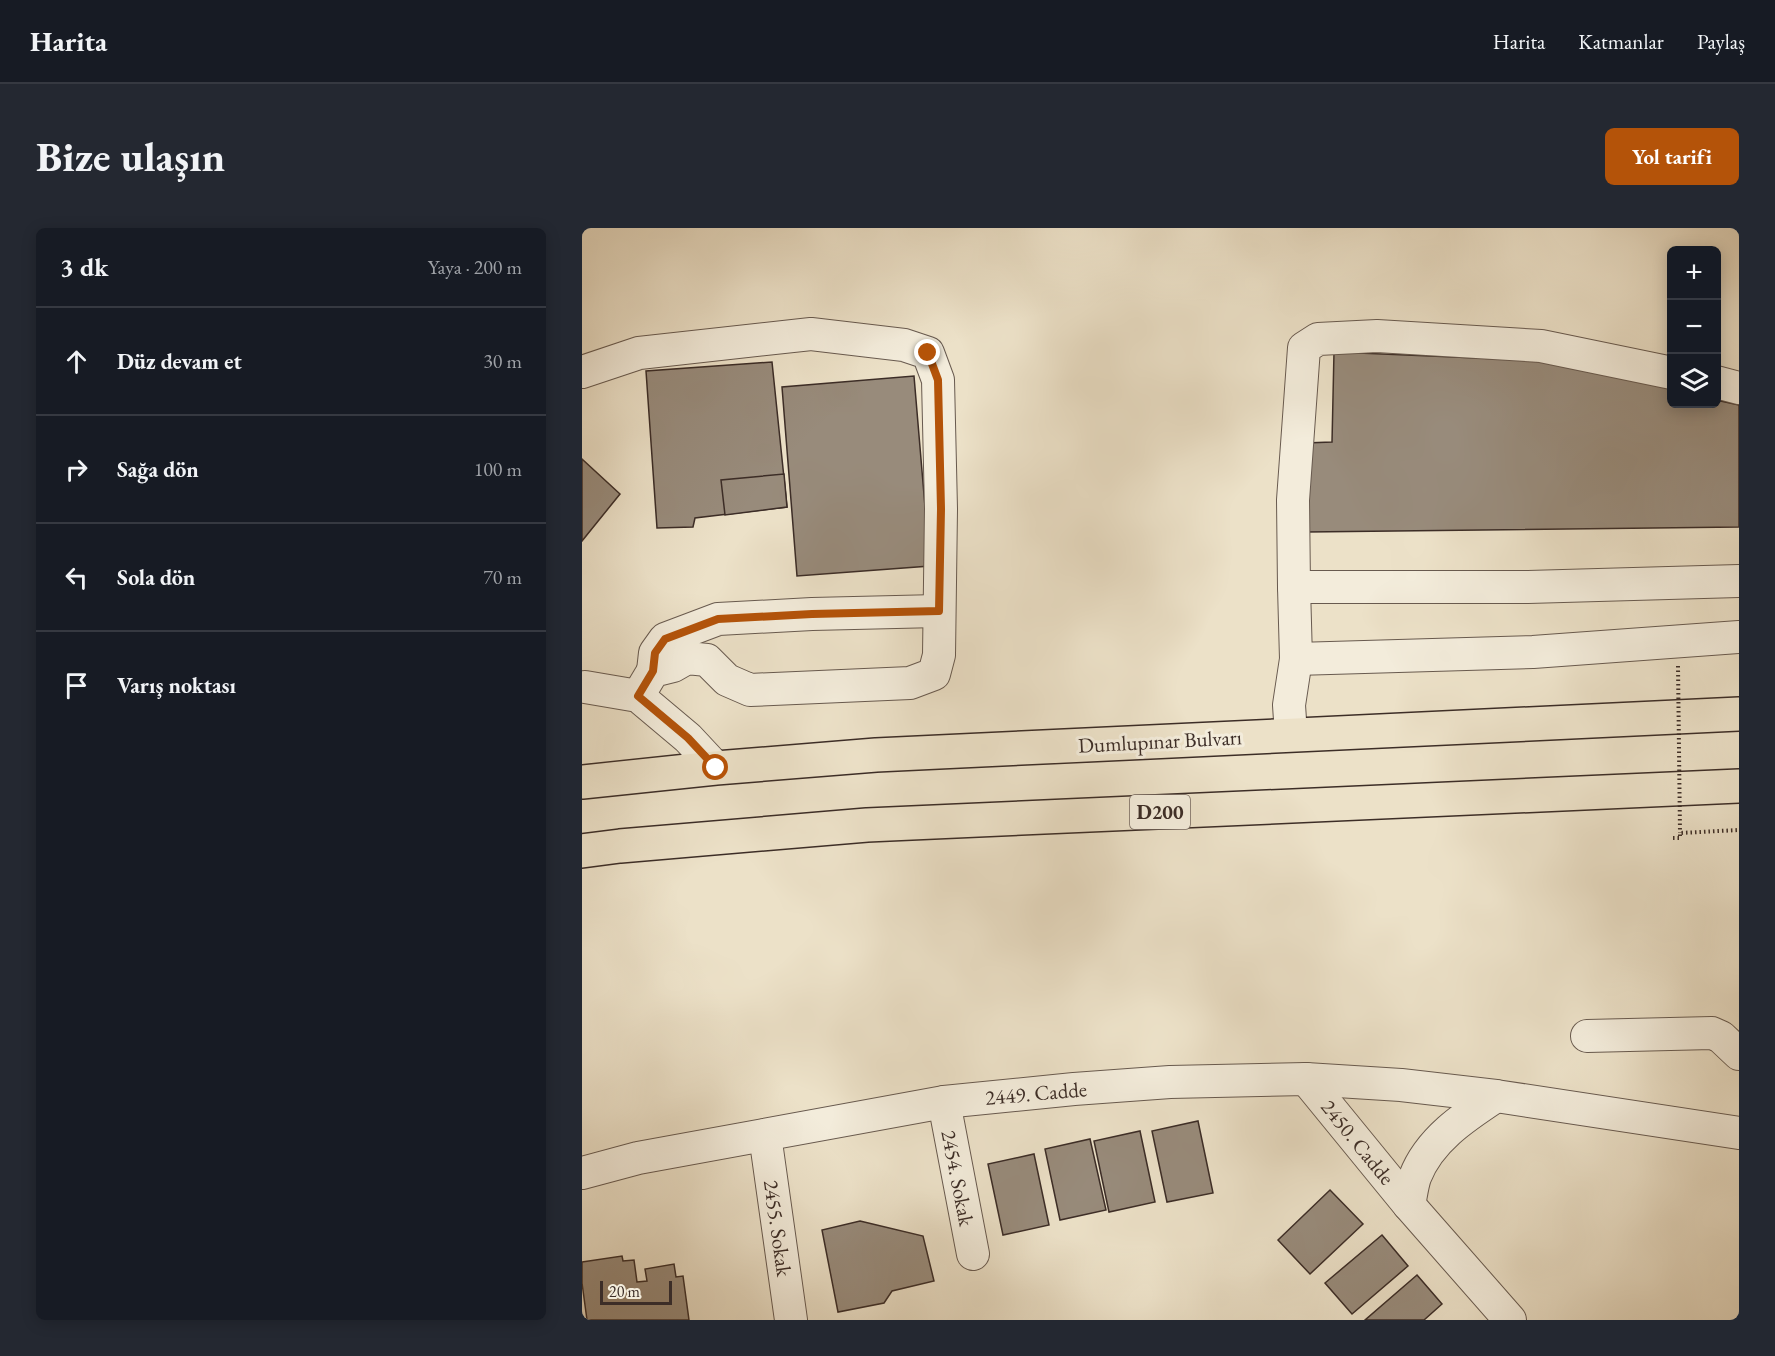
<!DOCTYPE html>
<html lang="tr">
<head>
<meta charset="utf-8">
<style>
	body { margin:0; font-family:"EB Garamond",serif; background:#242831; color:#f1f3f6 }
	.controls { position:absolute; right:18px; top:18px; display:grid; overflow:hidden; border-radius:9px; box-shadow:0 3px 15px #0003 }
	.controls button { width:54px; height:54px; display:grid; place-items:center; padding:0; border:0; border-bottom:2px solid #363941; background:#171b24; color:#f1f3f6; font:30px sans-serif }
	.scale { position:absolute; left:18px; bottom:15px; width:72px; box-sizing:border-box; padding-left:6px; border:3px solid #3c2d27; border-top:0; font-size:16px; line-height:21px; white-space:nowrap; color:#3c2d27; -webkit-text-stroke:4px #f3ecdb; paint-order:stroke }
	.stop { position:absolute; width:18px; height:18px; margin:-14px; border:4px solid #b45309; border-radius:50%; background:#fff }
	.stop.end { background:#b45309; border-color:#fff; box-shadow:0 2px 6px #0008 }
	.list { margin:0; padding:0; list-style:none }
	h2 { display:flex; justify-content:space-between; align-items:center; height:78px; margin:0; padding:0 24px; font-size:26px }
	h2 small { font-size:20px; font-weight:400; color:#9ea1a6 }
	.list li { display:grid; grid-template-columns:39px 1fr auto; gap:18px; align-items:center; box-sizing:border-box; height:108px; padding:0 24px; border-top:2px solid #363941 }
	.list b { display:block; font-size:22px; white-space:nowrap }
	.list em { font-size:20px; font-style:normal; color:#9ea1a6 }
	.icon { flex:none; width:33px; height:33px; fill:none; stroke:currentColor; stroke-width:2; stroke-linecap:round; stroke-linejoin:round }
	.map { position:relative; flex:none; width:1157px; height:1092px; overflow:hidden; border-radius:9px }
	header { display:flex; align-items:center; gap:36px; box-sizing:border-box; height:84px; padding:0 30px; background:#171b24; border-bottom:2px solid #363941 }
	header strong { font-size:28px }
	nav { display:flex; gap:33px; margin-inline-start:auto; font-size:21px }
	.intro { display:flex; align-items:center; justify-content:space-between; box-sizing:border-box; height:144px; padding:0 36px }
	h1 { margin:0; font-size:42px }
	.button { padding:15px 27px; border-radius:9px; background:#b45309; color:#fff; font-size:21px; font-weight:700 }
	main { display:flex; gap:36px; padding:0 36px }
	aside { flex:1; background:#171b24; border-radius:9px; box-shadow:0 3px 15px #0003 }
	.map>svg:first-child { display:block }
	.building { fill:#988b7b; stroke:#3c2d27; stroke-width:1.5 }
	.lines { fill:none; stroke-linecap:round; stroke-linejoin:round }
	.minor-casing { stroke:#685a4f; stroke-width:34 }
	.highway-casing { stroke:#3c2d27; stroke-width:36 }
	.path { stroke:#3c2d27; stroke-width:4; stroke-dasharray:1.5 3; stroke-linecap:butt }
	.minor { stroke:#f3ecdb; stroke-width:32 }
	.highway { stroke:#ece1c8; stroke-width:33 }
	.path-bridge { stroke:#3c2d27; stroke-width:4; stroke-dasharray:1.5 3; stroke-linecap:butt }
	.route { stroke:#b45309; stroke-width:8 }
	.labels { text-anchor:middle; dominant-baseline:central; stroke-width:6; stroke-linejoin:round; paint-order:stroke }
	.shield { fill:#f3ecdb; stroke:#73665d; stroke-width:1.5 }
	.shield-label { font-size:20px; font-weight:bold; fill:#3c2d27 }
	.street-label { font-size:21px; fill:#3c2d27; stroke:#f3ecdb }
</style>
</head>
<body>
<header>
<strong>Harita</strong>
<nav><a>Harita</a><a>Katmanlar</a><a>Paylaş</a></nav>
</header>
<div class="intro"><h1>Bize ulaşın</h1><a class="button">Yol tarifi</a></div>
<main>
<aside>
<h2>3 dk<small>Yaya · 200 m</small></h2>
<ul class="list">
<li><svg class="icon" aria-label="ahead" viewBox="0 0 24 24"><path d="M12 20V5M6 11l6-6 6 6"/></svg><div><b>Düz devam et</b></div><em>30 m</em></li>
<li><svg class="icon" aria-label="right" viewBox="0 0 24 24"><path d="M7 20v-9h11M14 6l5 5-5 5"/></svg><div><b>Sağa dön</b></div><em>100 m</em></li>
<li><svg class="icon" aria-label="left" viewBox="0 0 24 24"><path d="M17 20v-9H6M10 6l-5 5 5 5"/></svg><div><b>Sola dön</b></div><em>70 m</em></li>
<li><svg class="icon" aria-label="arrive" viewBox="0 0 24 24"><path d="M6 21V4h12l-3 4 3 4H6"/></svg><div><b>Varış noktası</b></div></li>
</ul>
</aside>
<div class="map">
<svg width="1157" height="1092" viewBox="0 0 1157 1092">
	<rect width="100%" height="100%" fill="#ece1c8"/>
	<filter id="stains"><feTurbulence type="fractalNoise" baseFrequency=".00333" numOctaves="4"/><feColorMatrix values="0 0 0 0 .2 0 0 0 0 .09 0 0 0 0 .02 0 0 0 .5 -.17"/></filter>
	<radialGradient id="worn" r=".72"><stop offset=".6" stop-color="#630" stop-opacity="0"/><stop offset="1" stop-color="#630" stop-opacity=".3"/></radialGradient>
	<g class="building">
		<polygon points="752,124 965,133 1090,161 1090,176 1134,176 1134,172 1157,177 1157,299 725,304 723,215 750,214"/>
		<polygon points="190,134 205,279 113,290 111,299 75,300 64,143"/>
		<polygon points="332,148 348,338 215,348 200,159"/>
		<polygon points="0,231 38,266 0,313"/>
		<polygon points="202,246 205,279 143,287 139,252"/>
		<polygon points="616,893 631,965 585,974 570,903"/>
		<polygon points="558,903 573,974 527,984 512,913"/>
		<polygon points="508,911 524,982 478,992 463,921"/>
		<polygon points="452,926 467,997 421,1007 406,936"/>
		<polygon points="748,962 781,996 728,1046 696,1012"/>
		<polygon points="278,993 341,1008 352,1053 310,1063 302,1075 256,1084 240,1002"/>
		<polygon points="800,1007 826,1038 770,1086 743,1055"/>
		<polygon points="40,1028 41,1033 52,1032 55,1054 65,1053 63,1041 92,1036 94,1049 101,1048 107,1092 5,1092 0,1055 0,1034"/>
		<polygon points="835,1047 860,1076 842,1092 783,1092"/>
	</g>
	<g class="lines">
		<g class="minor-casing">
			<g id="minor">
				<polyline points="0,144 57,125 229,106 322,117 346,125 356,152 359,281 357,427 352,446 328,455 168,462 145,452 125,432 105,430 91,438 71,443 56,468"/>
				<polyline points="1134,154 1157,160"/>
				<polyline points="712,359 711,272 722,120 736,111 795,108 959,118 1090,145"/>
				<polyline points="714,431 951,424 1157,409"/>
				<polyline points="71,443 73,425 83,411 136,391 230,386 356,383"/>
				<polyline points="3,459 56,468 106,510 134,540"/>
				<polyline points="709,507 707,477 714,431 712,359 946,359 1157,353"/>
				<polyline points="1005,808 1130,805 1139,809 1157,826"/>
				<polyline points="724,851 827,977 928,1092"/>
				<polyline points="362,874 391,1026"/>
				<polyline points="183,907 209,1092"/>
				<polyline points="0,945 56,930 362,874 492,861 588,854 724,851 819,857 914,868 1157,905"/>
				<path d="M 827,977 C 829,968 830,958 833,949 C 847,912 882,889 914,868"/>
			</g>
		</g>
		<g class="highway-casing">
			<g id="highway">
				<polyline points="0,554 134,540 294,527 1157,486"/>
				<polyline points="0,623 38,618 285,597 1157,558"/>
			</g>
		</g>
		<polyline class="path" points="1091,610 1098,610 1098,605 1157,602"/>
		<use href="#minor" class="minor"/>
		<use href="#highway" class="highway"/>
		<polyline class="path-bridge" points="1096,438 1098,605"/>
	</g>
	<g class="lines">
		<polyline class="route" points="134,540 106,510 56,468 71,443 73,425 83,411 136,391 230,386 357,383 359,281 356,152 346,125"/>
	</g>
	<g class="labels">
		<rect class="shield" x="548" y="567" width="60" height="34" rx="4.5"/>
		<g class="shield-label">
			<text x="578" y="584">D200</text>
		</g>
		<g class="street-label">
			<text transform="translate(578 513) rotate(-3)">Dumlupınar Bulvarı</text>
			<text transform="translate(454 865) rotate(-5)">2449. Cadde</text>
			<text transform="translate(776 914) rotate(51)">2450. Cadde</text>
			<text transform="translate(376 950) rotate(79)">2454. Sokak</text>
			<text transform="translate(196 1000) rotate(82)">2455. Sokak</text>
		</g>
	</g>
	<rect width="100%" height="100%" filter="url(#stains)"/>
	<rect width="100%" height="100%" fill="url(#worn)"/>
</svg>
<div class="controls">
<button>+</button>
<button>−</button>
<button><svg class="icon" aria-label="layers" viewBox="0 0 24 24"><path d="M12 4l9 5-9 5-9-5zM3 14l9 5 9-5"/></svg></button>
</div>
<div class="scale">20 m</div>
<div class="stop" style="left:134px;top:540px"></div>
<div class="stop end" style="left:346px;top:125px"></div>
</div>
</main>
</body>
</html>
